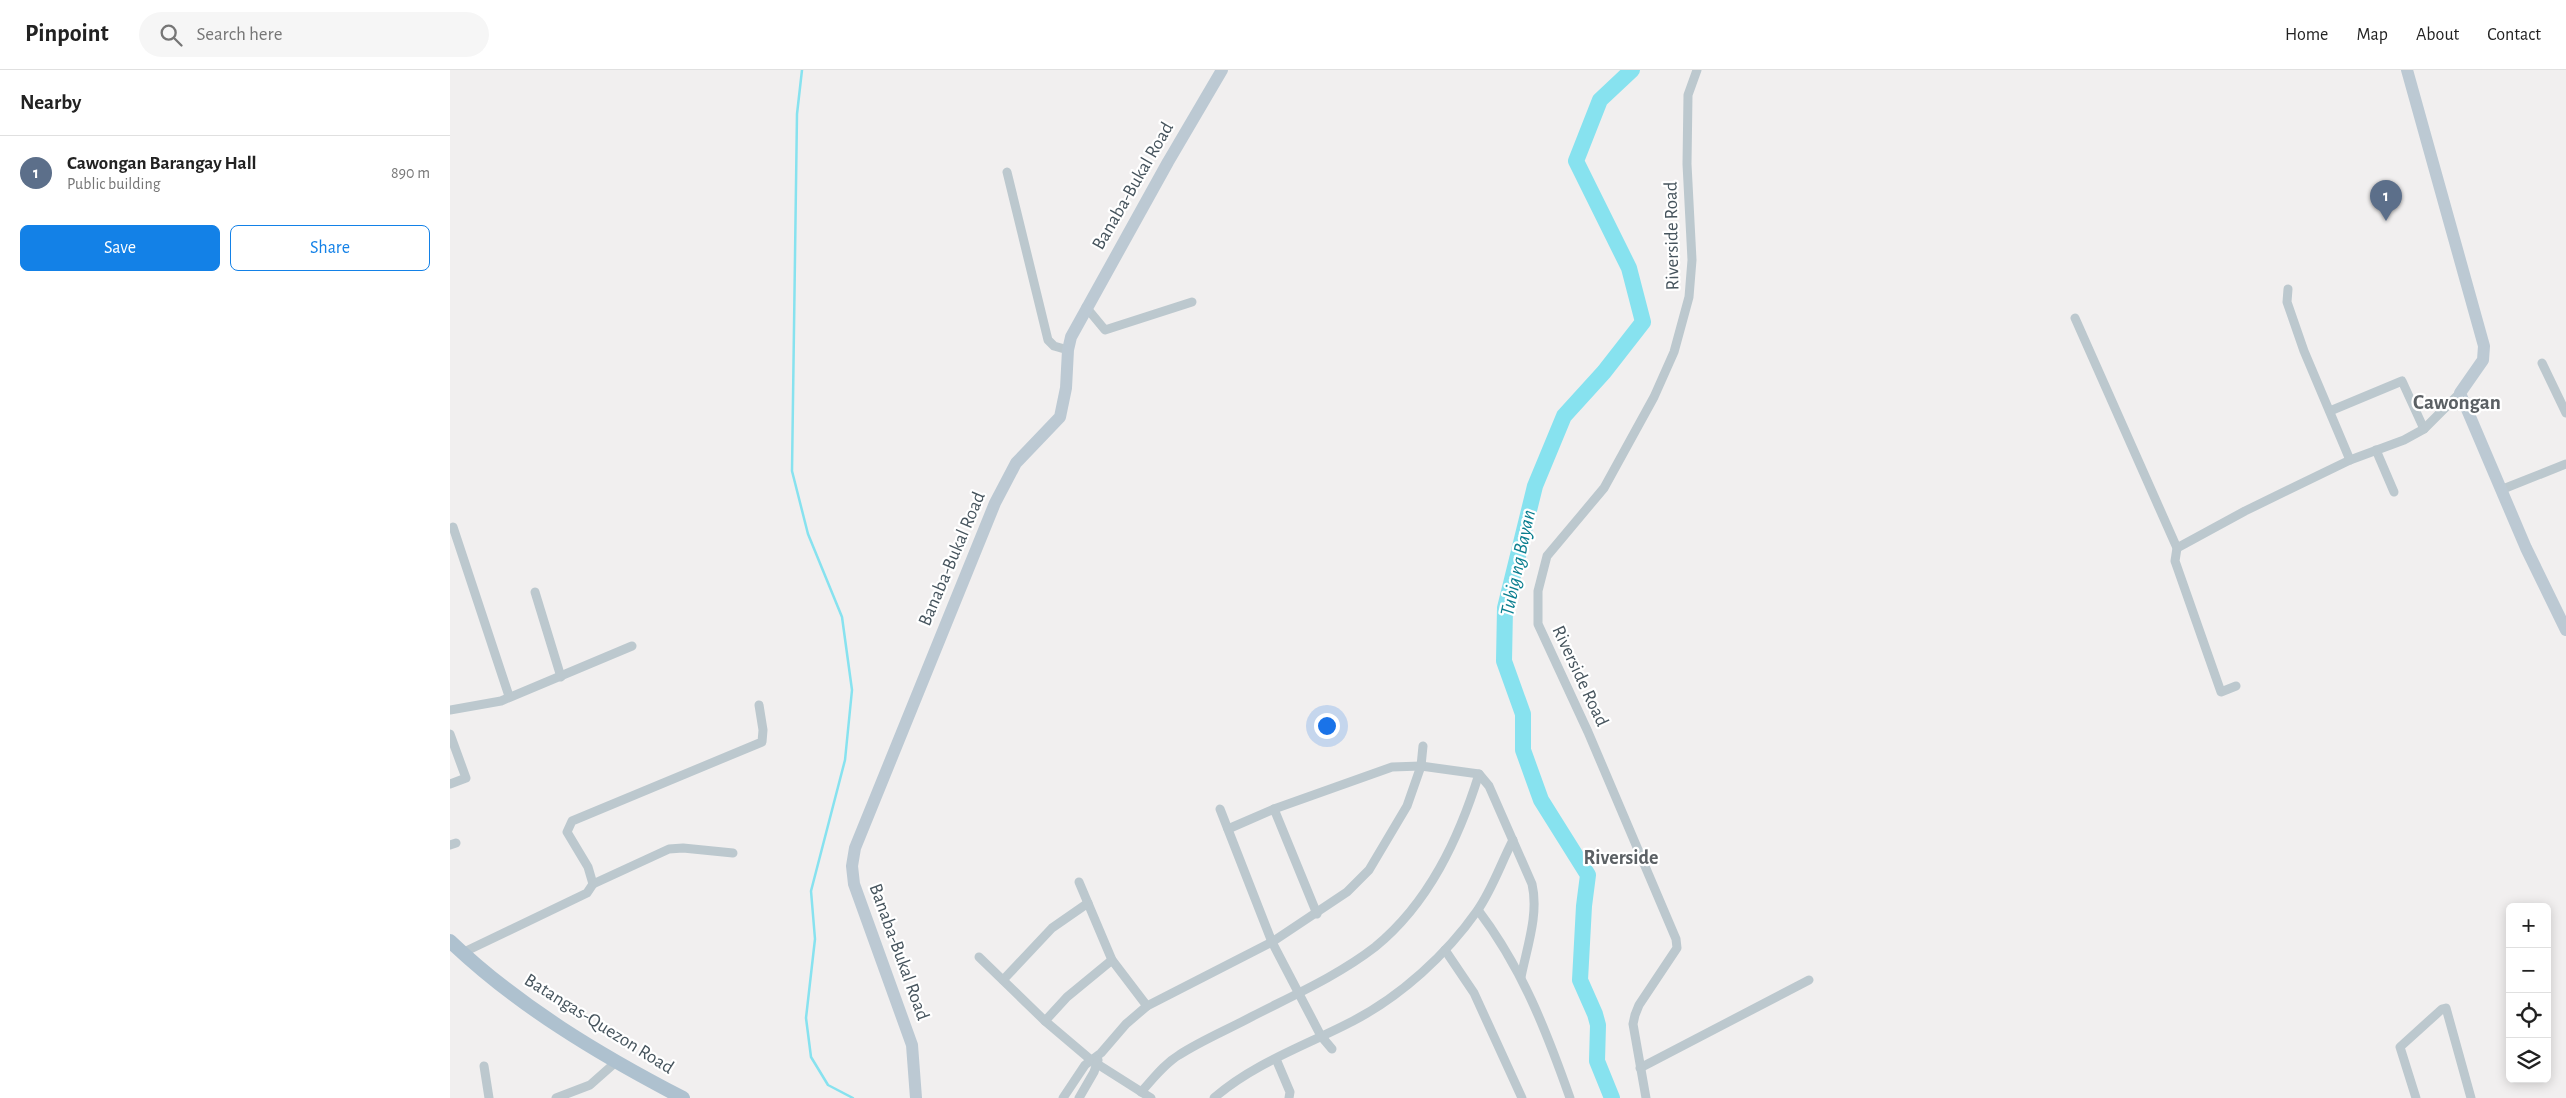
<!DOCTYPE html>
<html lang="en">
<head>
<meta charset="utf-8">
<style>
	body { margin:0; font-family:"Alegreya Sans",sans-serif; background:#f6f6f6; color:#222 }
	.controls { position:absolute; right:15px; bottom:15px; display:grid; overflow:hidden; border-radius:8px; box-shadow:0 2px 12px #0003 }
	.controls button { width:45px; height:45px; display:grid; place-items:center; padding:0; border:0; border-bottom:1px solid #e0e0e0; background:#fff; color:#222; font:25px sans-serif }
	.you { position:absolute; left:876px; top:655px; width:18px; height:18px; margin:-12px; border:4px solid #fff; border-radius:50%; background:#1a73e8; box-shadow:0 0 0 8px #1a73e833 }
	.badge { display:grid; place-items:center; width:32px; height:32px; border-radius:50%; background:#1381e7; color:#fff; font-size:16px; font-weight:700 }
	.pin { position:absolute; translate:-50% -41px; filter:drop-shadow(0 1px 2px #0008) }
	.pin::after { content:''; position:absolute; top:26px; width:18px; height:15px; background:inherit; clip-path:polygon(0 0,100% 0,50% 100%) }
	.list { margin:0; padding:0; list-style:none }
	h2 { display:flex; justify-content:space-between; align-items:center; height:65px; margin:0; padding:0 20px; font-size:21px }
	h2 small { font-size:16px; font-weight:400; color:#767676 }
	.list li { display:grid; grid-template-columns:32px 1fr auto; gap:15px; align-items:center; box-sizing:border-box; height:75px; padding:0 20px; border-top:1px solid #e0e0e0 }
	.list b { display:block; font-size:19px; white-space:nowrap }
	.list p { margin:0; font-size:16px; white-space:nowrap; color:#767676 }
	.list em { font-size:16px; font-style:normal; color:#767676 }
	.actions { display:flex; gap:10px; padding:15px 20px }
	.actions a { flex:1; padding:11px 0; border:1px solid #1381e7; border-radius:8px; text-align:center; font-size:18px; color:#1381e7 }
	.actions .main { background:#1381e7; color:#fff }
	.icon { flex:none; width:28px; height:28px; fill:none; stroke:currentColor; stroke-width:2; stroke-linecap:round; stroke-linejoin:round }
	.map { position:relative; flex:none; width:2116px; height:1028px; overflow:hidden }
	header { display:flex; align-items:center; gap:30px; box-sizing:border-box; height:70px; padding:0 25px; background:#fff; border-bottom:1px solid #e0e0e0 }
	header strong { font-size:24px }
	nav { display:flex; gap:28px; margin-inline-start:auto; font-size:18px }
	.search { width:350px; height:45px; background:#f6f6f6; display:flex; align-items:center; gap:12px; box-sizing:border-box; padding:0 18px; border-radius:28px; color:#767676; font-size:19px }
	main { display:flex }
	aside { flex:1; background:#fff }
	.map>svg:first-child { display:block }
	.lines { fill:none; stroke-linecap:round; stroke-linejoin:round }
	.stream { stroke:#87e2ef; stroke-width:2.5 }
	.river { stroke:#87e2ef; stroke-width:16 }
	.street { stroke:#bcc8ce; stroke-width:9 }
	.secondary { stroke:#bcc9d3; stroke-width:12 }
	.primary { stroke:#aec1cf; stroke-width:14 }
	.labels { text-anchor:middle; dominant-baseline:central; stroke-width:4.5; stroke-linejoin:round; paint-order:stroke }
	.street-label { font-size:19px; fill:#46545d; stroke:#fff }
	.water-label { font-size:20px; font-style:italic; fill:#0a7e8f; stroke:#fff }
	.neighbourhood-label { font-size:20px; font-weight:bold; fill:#5b6064; stroke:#fff }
	.quarter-label { font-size:21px; font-weight:bold; fill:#5b6064; stroke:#fff }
</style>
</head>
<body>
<header>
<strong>Pinpoint</strong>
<div class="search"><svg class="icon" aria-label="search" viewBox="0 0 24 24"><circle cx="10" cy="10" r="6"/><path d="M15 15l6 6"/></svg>Search here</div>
<nav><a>Home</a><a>Map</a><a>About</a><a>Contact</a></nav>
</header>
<main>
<aside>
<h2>Nearby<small></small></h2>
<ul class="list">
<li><span class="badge" style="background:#5c6f8a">1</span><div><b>Cawongan Barangay Hall</b><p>Public building</p></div><em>890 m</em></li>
</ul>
<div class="actions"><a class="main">Save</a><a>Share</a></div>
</aside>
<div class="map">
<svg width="2116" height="1028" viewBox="0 0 2116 1028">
	<rect width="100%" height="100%" fill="#f1efef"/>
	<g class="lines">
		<polyline class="stream" points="352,0 347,44 342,401 358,464 392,547 402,620 395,690 361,821 365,869 356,948 361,987 378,1015 403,1028"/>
		<polyline class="river" points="1162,1028 1147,991 1148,955 1145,944 1130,910 1134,836 1138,805 1091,730 1073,680 1073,644 1054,591 1055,538 1085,416 1114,346 1154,302 1193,252 1179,198 1126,91 1150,30 1182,0"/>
		<g class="street">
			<polyline points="557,102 598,270 604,276 618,280"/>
			<polyline points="1838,219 1837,232 1854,281 1900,390"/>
			<polyline points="636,237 655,260 742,232"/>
			<polyline points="1625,248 1727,478 1725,491 1771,622 1786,616"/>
			<polyline points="2092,293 2116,343"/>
			<polyline points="1880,341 1952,311 1974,359"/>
			<polyline points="1926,380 1944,422"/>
			<polyline points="2053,419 2116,394"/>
			<polyline points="3,457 59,626"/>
			<polyline points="1727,478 1795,441 1900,390 1954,370 1974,359 2010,323"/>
			<polyline points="85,522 111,607"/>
			<polyline points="0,640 51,631 182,576"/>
			<polyline points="0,664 16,708 0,714"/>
			<polyline points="770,739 822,872 871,966 882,979"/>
			<polyline points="824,739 867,844"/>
			<path d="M 778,759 L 824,739 L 942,697 L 971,696 L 1029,704 L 1039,716 L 1082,814 C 1089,844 1077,877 1071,907"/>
			<polyline points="0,775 6,773"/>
			<polyline points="629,812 662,890 697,936"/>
			<polyline points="143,814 219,779 233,778 283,783"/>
			<path d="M 1028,840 C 1072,898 1096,960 1120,1028"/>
			<polyline points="995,880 1024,923 1072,1028"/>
			<polyline points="12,883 137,823 143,814 138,797 117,762 122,751 312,672 313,660 309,635"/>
			<polyline points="529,887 595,951 641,990 701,1028"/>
			<polyline points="553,910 602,858 638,833"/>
			<polyline points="595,951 617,927 662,890"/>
			<polyline points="826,989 840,1022 839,1028"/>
			<polyline points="34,996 39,1028"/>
			<polyline points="1190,998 1359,910"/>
			<path d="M 691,1022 C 703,1009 714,994 729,985 C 752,970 779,959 803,946 C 844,925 889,905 925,877 C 979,833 1009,768 1029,704"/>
			<polyline points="106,1028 140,1015 166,992"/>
			<polyline points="613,1028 635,995 651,983 676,954 697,936 822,872 897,822 919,800 957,736 971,696 973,676"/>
			<polyline points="629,1028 644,1002 648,990"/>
			<path d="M 764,1028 C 804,993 857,975 903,951 C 951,926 996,885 1027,841 C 1042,820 1051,793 1063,770"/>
			<polyline points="1196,1028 1183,954 1185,945 1189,935 1227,878 1226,869 1138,662 1088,554 1088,521 1097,486 1154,418 1204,327 1224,282 1239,227 1242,190 1237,94 1238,25 1247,0"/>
			<polyline points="1966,1028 1950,977 1992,939 1996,938 2021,1028"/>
		</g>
		<g class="secondary">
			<polyline points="1957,0 2034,276 2033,290 2010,323 2076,478 2116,560"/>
			<polyline points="466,1028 462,975 404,814 402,796 405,778 545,433 566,393 610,347 616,318 618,280 621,267 718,92 772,0"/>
		</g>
		<path class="primary" d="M 0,871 C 68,936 150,985 233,1028"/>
	</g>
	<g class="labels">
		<g class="street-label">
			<text transform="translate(683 116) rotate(-60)">Banaba-Bukal Road</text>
			<text transform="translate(1222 166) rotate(-91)">Riverside Road</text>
			<text transform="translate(502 489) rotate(-67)">Banaba-Bukal Road</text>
			<text transform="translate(1130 606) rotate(65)">Riverside Road</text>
			<text transform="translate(449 882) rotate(70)">Banaba-Bukal Road</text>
			<text transform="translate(149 954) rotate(32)">Batangas-Quezon Road</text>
		</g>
		<g class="water-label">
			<text transform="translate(1068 493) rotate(-78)">Tubig ng Bayan</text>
		</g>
		<g class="neighbourhood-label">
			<text x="1171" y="788">Riverside</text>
		</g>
		<g class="quarter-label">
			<text x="2007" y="332">Cawongan</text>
		</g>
	</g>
</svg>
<div class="controls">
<button>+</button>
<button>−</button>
<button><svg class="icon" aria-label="locate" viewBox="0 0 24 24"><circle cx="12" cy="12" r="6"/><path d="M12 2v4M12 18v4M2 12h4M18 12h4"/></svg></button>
<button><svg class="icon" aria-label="layers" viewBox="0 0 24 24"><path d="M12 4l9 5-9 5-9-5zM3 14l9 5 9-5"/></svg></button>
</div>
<div class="you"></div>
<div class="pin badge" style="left:1936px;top:151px;background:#5c6f8a">1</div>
</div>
</main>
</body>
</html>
